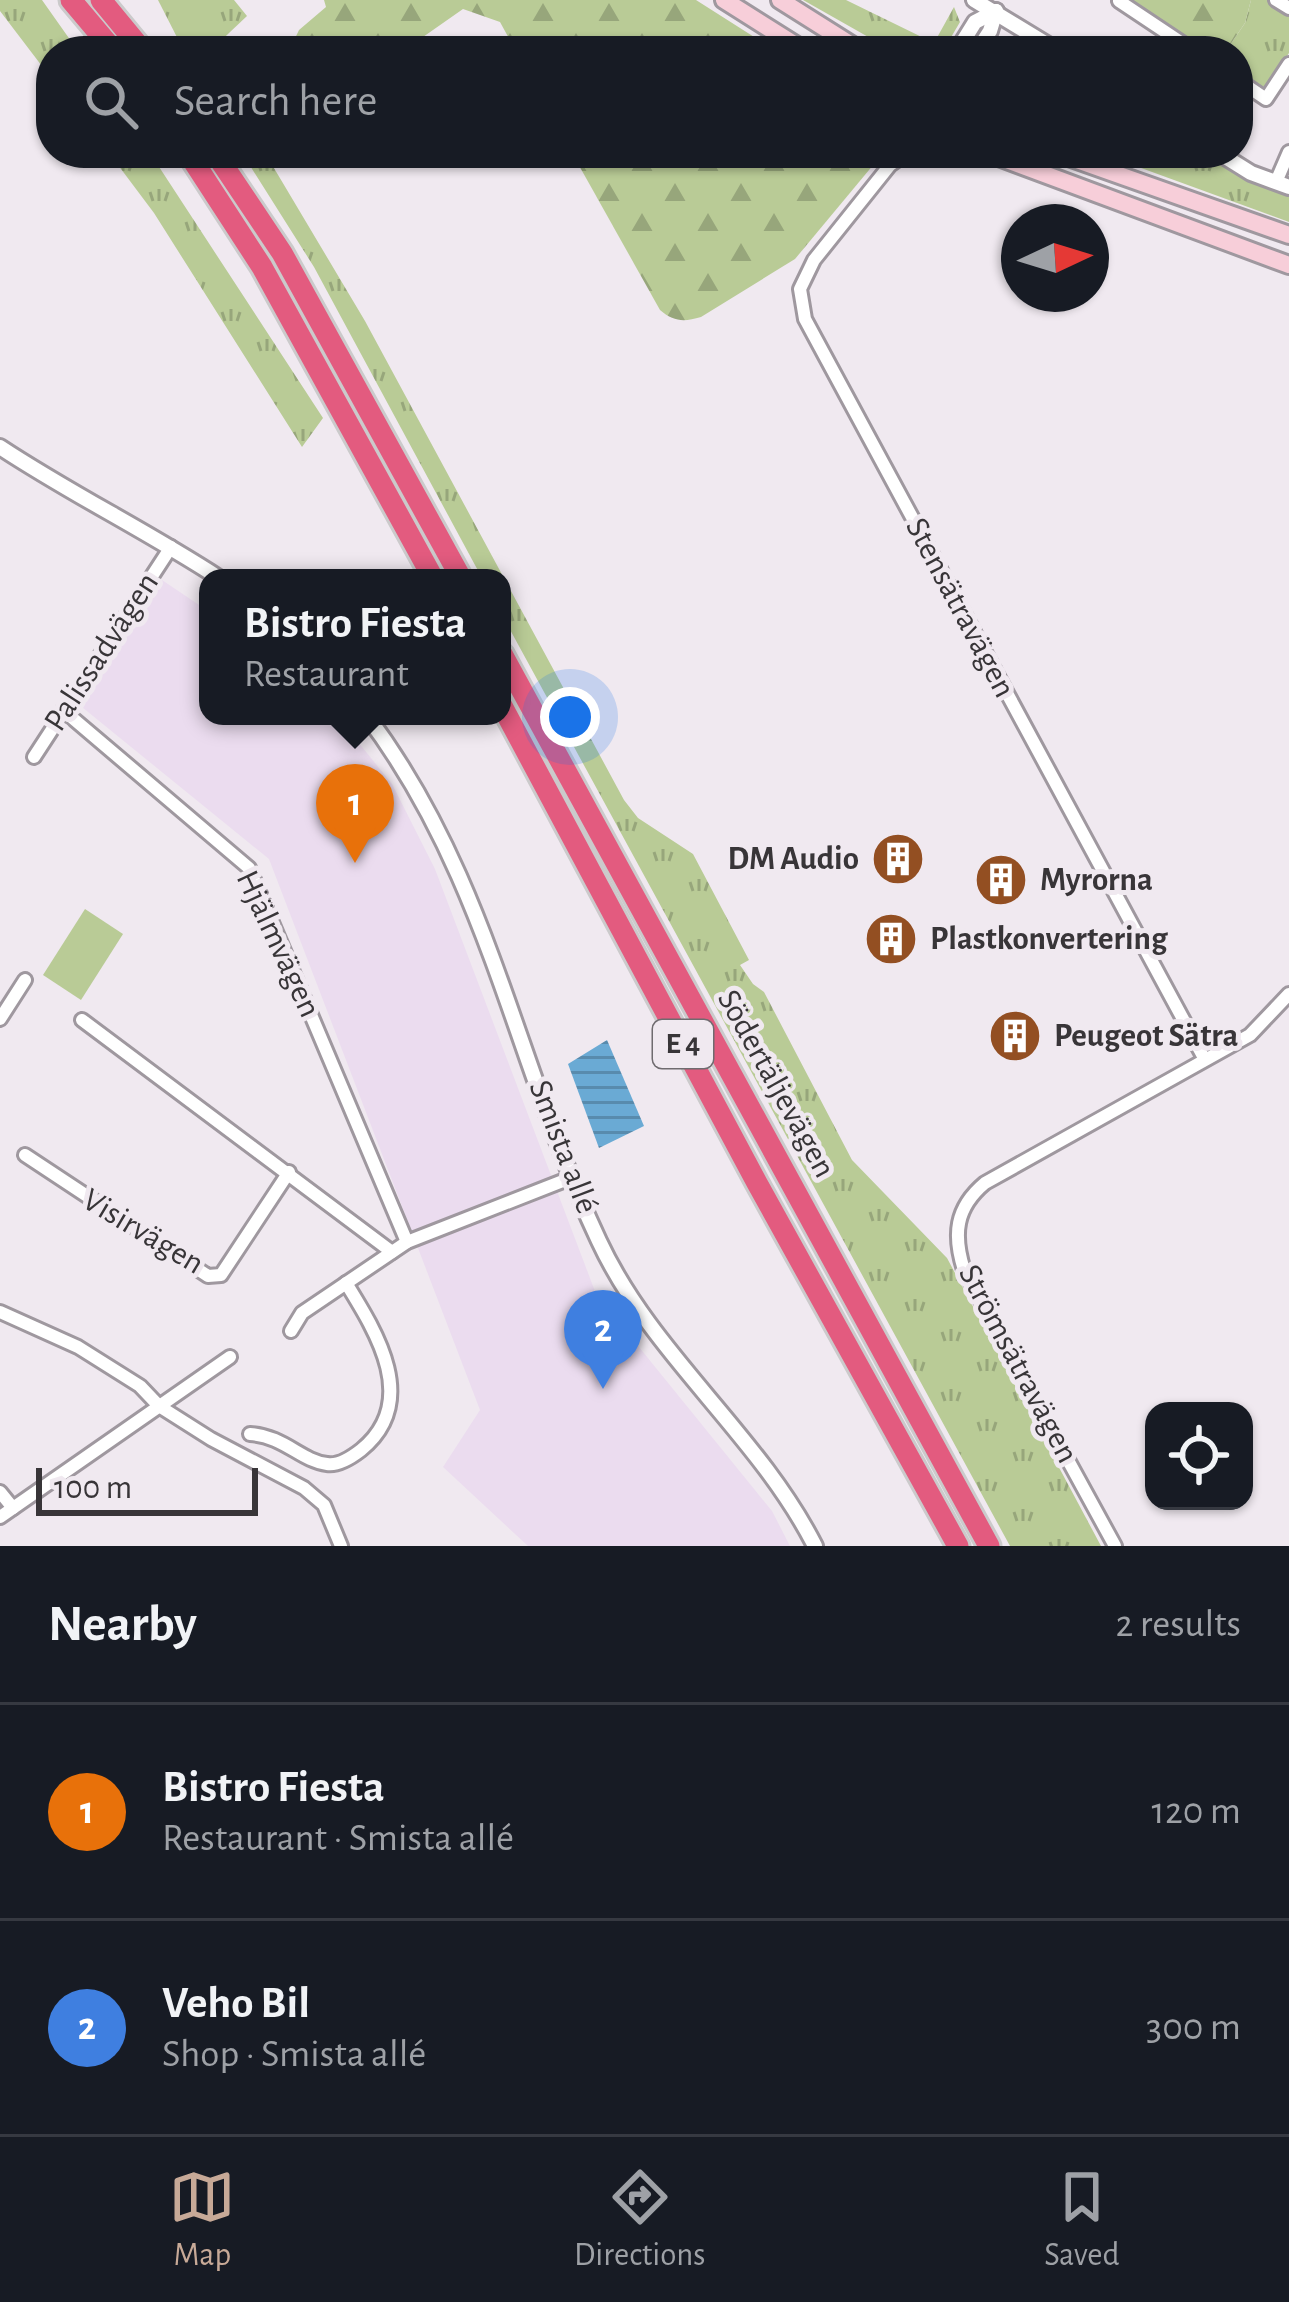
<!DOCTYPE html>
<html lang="en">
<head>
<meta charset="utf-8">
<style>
	body { margin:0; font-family:"Alegreya Sans",sans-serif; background:#20242c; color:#f1f3f6 }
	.controls { position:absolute; right:36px; bottom:36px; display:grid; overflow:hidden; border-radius:24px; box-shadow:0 3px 9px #0004 }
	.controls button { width:108px; height:108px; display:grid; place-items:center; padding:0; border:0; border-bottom:3px solid #363941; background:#171b24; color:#f1f3f6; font:60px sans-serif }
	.compass { position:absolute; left:1001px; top:204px; width:108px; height:108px; border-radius:50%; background:#171b24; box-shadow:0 3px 9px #0004; rotate:86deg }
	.scale { position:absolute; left:36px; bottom:30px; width:222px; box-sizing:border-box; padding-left:12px; border:6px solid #383538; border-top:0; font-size:33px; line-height:42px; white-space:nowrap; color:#383538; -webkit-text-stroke:9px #f0e9f0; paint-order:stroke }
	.you { position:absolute; left:570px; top:717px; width:42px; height:42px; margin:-30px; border:9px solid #fff; border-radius:50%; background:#1a73e8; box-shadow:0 0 0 18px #1a73e833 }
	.badge { display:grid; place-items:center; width:78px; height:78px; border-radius:50%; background:#c7a997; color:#fff; font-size:39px; font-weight:700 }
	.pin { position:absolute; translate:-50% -99px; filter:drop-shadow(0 3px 6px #0008) }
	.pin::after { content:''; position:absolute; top:63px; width:42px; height:36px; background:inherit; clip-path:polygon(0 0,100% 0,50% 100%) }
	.popup { position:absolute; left:199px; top:569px; width:312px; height:156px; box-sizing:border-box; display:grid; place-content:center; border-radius:24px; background:#171b24; filter:drop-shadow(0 3px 9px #0005); font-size:39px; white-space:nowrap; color:#9ea1a6 }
	.popup b { font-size:45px; color:#f1f3f6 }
	.popup::after { content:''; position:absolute; left:50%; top:100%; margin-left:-24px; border:24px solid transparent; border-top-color:#171b24 }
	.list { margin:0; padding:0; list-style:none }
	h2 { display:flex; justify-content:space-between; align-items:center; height:156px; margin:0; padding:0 48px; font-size:51px }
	h2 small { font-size:39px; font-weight:400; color:#9ea1a6 }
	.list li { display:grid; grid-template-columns:78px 1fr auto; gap:36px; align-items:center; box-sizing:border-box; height:216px; padding:0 48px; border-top:3px solid #363941 }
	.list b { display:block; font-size:45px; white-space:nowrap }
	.list p { margin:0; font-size:39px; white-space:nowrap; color:#9ea1a6 }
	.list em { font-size:39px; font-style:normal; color:#9ea1a6 }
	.icon { flex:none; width:66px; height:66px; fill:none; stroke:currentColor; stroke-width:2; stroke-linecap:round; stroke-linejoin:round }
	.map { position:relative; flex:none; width:1289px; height:1546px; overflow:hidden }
	.search { position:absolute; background:#171b24; box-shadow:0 3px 9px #0004; left:36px; right:36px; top:36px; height:132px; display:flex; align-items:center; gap:30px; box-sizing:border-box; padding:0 42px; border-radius:48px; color:#9ea1a6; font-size:45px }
	.sheet { height:588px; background:#171b24 }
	nav { display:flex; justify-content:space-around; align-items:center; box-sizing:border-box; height:168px; border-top:3px solid #363941; background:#171b24; font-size:33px; color:#9ea1a6 }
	nav a { display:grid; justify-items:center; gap:6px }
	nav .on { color:#c7a997 }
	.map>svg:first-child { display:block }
	.commercial { fill:#ebdcef }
	.grass { fill:url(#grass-tufts) }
	.forest { fill:url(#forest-firs) }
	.pitch { fill:#b9cb96 }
	.water { fill:url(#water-rules) }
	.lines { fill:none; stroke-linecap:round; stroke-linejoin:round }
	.minor-casing { stroke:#9f989f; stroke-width:18 }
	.tertiary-casing { stroke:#9f989f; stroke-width:20 }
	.secondary-casing { stroke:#9f989f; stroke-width:22 }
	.motorway-casing { stroke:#cbcacb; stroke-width:27 }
	.minor { stroke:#fff; stroke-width:12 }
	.tertiary { stroke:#fff; stroke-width:14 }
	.secondary { stroke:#f7ced9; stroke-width:16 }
	.motorway { stroke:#e35b7f; stroke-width:21 }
	.labels { text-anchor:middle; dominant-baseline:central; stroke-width:10; stroke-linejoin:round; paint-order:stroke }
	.shield { fill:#f0e9f0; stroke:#6f6b6f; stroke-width:3 }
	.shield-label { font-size:30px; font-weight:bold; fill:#383538 }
	.street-label { font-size:33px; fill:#383538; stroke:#f0e9f0 }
	.poi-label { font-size:33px; font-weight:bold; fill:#383538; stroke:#f0e9f0; text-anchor:start }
</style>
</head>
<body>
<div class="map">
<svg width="1289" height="1546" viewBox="0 0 1289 1546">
	<defs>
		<pattern id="grass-tufts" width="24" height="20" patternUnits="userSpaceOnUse" patternTransform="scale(3)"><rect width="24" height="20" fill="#b9cb96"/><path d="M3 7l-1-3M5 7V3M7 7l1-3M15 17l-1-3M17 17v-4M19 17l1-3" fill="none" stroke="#97a67b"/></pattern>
		<pattern id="forest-firs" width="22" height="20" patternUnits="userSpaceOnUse" patternTransform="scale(3)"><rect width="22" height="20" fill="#b9cb96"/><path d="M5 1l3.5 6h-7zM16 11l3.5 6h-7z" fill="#97a67b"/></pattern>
		<pattern id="water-rules" width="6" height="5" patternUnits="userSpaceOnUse" patternTransform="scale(3)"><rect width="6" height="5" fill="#6aaad4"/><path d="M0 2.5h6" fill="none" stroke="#588bad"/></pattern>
	</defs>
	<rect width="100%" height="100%" fill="#f0e9f0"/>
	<polygon class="commercial" points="162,580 208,611 208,716 337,716 392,784 435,869 596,1294 772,1511 790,1546 528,1546 443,1467 480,1410 269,859 77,703"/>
	<g class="grass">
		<polygon points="0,0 42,0 78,51 51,51 51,78 0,11"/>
		<polygon points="158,0 234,0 247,16 210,51 184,51"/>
		<polygon points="803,0 846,0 934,43 954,7 960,22 943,51 893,51"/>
		<polygon points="1251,0 1268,0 1289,14 1289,53 1267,86 1259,87 1238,72 1238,51 1226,51 1245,23"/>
		<polygon points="109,153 150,153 323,418 302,447 154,213"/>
		<polygon points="242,153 265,153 365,321 624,800 638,818 693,854 749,960 740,965 753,984 764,992 852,1160 947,1258 1101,1546 1010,1546 502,615 502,578 482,578 314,267"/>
		<polygon points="1100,153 1199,153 1289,197 1289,222"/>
	</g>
	<g class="forest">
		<polygon points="324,0 696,0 776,51 516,51 500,22 463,9 403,51 289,51 299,30 326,7"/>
		<polygon points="1125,0 1251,0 1245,23 1226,51 1206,51"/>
		<path d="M 572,153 L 878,153 L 879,158 L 795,259 L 701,317 C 684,322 674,322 660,310 Z"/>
	</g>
	<polygon class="pitch" points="85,909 123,934 81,1000 43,975"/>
	<polygon class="water" points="607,1040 644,1126 599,1148 568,1064"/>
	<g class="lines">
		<g class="minor-casing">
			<g id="minor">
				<polyline points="1276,0 1289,8"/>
				<polyline points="1119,1 1194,51"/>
				<polyline points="1238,80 1266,99 1289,64"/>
				<polyline points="907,153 890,165 814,260 800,289 805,319 1204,1058"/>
				<polyline points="1276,182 1289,152"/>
				<polyline points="63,710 249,868 407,1242"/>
				<polyline points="34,757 171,547"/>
				<polyline points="0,1019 25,980"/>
				<polyline points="82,1020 392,1252"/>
				<polyline points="25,1155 208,1276 221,1275 289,1172"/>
				<polyline points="0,1312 78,1347 140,1386 159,1406 211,1439 304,1488 324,1505 341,1546"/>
				<polyline points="291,1331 302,1313 407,1242 573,1177"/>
				<path d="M 250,1434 C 284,1436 301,1461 327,1464 C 339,1466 352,1457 361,1450 C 420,1402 377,1333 346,1283"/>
				<polyline points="0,1492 13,1508"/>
				<polyline points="0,1517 230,1357"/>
				<path d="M 1115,1546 L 964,1270 C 953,1235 955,1208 985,1183 L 1250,1035 L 1289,994"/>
			</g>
		</g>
		<g class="tertiary-casing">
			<g id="tertiary">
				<polyline points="974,0 1058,51"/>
				<polyline points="957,51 975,22 996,11"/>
				<polyline points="977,51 990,31 996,11"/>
				<polyline points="1219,153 1251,173 1289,187"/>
				<path d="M 0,447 C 71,494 147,531 219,578"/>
				<path d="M 367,716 C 489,878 515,1063 599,1241 C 652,1355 758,1434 815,1546"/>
			</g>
		</g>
		<g class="secondary-casing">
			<g id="secondary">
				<polyline points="724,0 805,51"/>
				<polyline points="780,0 861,51"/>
				<polyline points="988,153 1289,265"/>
				<polyline points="1057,153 1289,235"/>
			</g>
		</g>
		<g class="motorway-casing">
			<g id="motorway">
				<polyline points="71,0 114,51"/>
				<polyline points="101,0 143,51"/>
				<polyline points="188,153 262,267 433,578"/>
				<polyline points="215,153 282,253 461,578"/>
				<polyline points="502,654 989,1546"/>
				<polyline points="502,706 757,1183 958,1546"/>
			</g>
		</g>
		<use href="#minor" class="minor"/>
		<use href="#tertiary" class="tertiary"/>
		<use href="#secondary" class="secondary"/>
		<use href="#motorway" class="motorway"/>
	</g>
	<defs>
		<g id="building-disc" transform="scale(2.7)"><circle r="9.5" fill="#934f22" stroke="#f0e9f0"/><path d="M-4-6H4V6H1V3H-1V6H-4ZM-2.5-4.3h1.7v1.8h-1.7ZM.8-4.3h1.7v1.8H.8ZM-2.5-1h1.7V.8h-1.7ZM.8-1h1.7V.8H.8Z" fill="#fff"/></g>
	</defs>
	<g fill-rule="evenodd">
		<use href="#building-disc" x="898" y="859"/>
		<use href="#building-disc" x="1001" y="880"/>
		<use href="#building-disc" x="891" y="939"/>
		<use href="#building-disc" x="1015" y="1036"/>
	</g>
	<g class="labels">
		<rect class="shield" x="653" y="1020" width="60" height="48" rx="9"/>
		<g class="shield-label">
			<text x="683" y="1044">E 4</text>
		</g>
		<g class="street-label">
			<text transform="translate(960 608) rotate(62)">Stensätravägen</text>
			<text transform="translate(102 652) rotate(-57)">Palissadvägen</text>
			<text transform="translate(278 944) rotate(65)">Hjälmvägen</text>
			<text transform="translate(776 1084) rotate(61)">Södertäljevägen</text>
			<text transform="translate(563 1147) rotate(69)">Smista allé</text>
			<text transform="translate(143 1232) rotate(31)">Visirvägen</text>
			<text transform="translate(1018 1364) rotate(62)">Strömsätravägen</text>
		</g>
		<g class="poi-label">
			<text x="859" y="859" text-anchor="end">DM Audio</text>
			<text x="1040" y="880">Myrorna</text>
			<text x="930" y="939">Plastkonvertering</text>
			<text x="1054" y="1036">Peugeot Sätra</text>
		</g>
	</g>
</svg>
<div class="controls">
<button><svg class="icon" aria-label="locate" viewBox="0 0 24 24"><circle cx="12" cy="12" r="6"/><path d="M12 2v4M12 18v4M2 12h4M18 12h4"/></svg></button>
</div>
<svg class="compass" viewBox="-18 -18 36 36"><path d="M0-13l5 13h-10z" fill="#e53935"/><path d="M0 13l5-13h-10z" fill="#9ea1a6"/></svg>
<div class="scale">100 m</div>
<div class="you"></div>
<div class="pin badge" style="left:355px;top:863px;background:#e8710a">1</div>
<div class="popup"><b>Bistro Fiesta</b>Restaurant</div>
<div class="pin badge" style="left:603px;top:1389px;background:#3f7fe0">2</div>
<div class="search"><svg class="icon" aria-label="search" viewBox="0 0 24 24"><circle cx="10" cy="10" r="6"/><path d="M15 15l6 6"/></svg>Search here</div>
</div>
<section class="sheet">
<h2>Nearby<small>2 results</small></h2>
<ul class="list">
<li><span class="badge" style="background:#e8710a">1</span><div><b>Bistro Fiesta</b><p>Restaurant · Smista allé</p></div><em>120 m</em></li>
<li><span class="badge" style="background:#3f7fe0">2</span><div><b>Veho Bil</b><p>Shop · Smista allé</p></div><em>300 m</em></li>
</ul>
</section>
<nav>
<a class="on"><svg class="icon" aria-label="map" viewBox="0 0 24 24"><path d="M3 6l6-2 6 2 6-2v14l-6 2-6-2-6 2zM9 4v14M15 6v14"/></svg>Map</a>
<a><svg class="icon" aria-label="directions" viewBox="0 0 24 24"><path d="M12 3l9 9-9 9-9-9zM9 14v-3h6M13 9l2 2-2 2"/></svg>Directions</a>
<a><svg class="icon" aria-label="saved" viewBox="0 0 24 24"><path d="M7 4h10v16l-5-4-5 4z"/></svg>Saved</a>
</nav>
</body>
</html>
